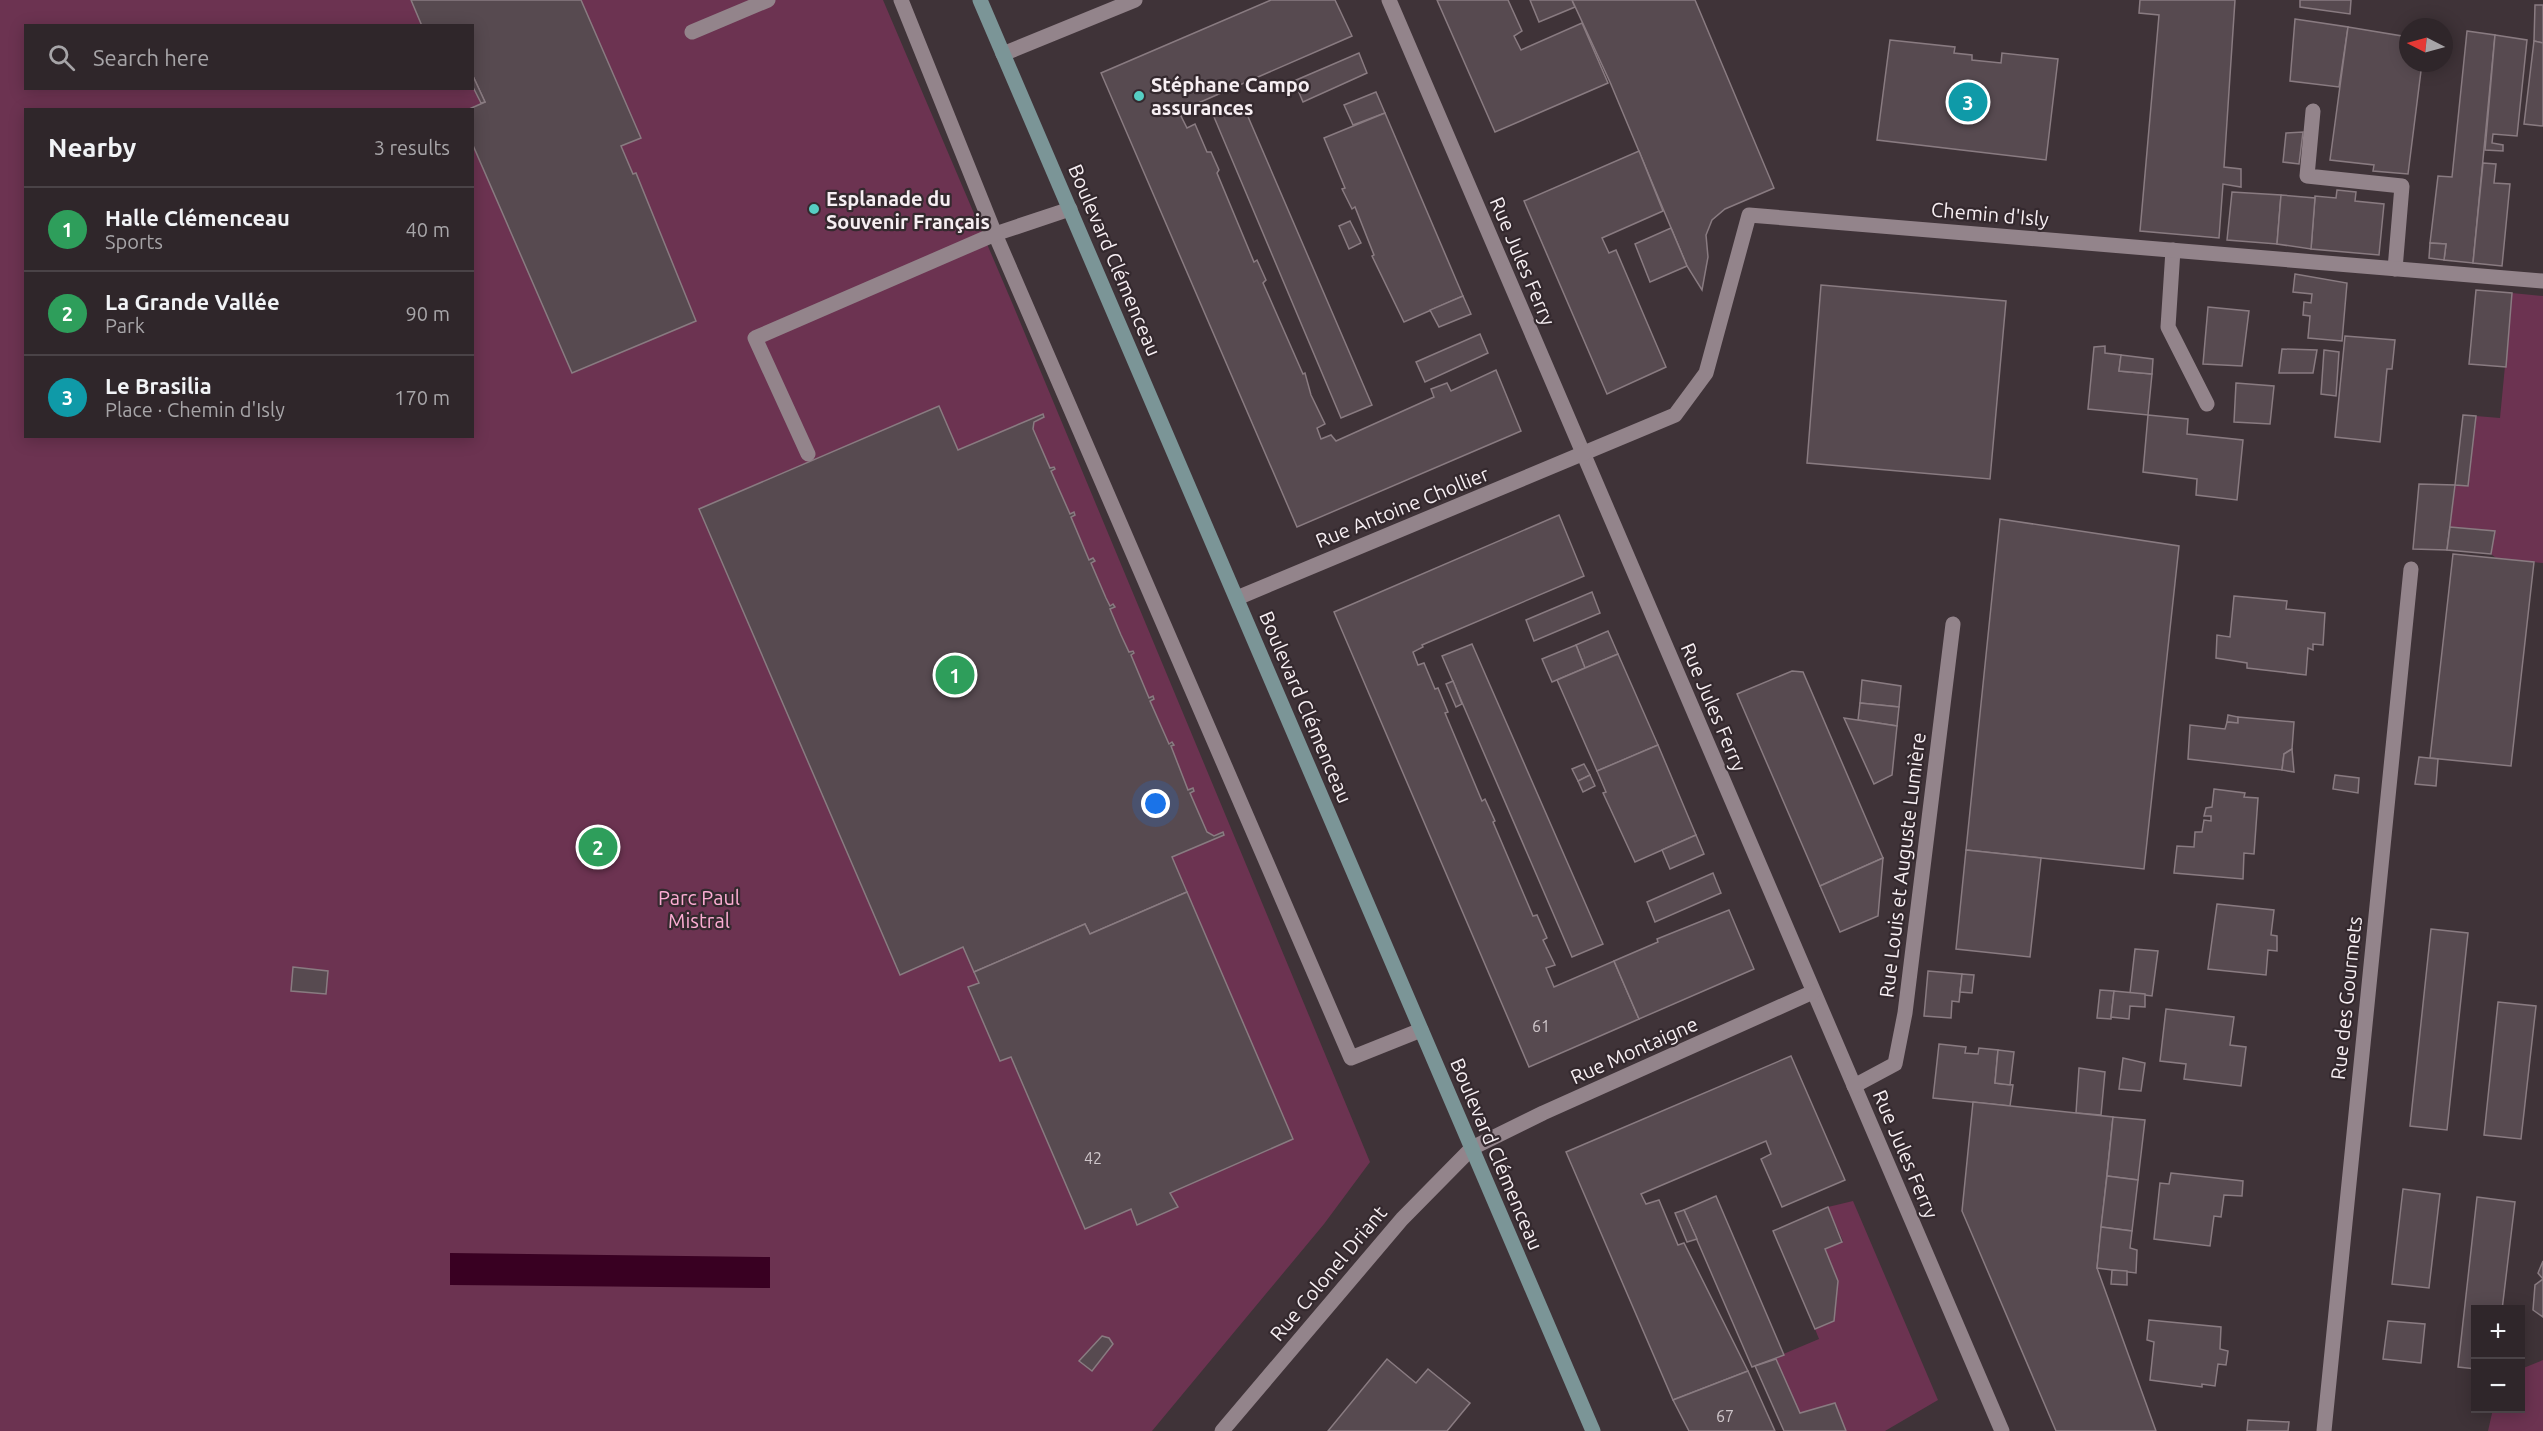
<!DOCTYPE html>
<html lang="en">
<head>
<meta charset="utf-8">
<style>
	body { margin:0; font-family:Ubuntu,sans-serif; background:#372e32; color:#f1f3f6 }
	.controls { position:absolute; right:18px; bottom:18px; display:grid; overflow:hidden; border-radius:0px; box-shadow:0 3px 15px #0003 }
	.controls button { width:54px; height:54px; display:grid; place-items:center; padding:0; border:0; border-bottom:2px solid #4a4347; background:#2f262a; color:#f1f3f6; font:30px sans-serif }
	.compass { position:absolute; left:2399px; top:18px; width:54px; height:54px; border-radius:50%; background:#2f262a; box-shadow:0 3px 15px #0003; rotate:276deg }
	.you { position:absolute; left:1156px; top:804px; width:21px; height:21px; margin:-15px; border:4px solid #fff; border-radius:50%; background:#1a73e8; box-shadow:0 0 0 9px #1a73e833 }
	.badge { display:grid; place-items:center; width:39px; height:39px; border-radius:50%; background:#d93025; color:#fff; font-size:20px; font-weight:700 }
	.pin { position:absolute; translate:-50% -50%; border:3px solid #fff; box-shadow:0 2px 6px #0006 }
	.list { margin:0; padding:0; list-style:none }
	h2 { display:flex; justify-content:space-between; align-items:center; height:78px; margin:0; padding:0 24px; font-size:26px }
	h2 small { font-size:20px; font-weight:400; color:#a7a5a8 }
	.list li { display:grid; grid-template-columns:39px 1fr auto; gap:18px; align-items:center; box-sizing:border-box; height:84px; padding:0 24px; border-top:2px solid #4a4347 }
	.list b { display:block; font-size:22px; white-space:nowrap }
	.list p { margin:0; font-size:20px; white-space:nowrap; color:#a7a5a8 }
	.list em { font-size:20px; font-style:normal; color:#a7a5a8 }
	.icon { flex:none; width:33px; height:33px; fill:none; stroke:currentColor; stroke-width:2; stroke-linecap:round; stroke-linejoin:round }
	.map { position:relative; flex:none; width:2543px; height:1431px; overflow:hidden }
	.search { position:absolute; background:#2f262a; box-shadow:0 3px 15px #0003; left:24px; top:24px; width:450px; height:66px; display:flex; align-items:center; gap:15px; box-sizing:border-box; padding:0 21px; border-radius:0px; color:#a7a5a8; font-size:22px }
	.panel { position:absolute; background:#2f262a; box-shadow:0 3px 15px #0003; left:24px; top:108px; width:450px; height:330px; border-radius:0px }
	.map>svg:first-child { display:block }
	.green { fill:#6c3351; fill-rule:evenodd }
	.water { fill:#390022 }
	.building { fill:#574a50; stroke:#897b81; stroke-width:1.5 }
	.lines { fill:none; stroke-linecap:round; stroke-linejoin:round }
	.service { stroke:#93848b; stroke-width:15 }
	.pedestrian { stroke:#93848b; stroke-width:15 }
	.minor { stroke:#93848b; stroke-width:15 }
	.secondary { stroke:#7b9597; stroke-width:15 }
	.poi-dot { fill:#56cec3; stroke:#34292e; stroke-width:2 }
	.labels { text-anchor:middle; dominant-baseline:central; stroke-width:4.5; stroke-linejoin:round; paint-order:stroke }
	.number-label { font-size:16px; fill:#cfc6ca }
	.poi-label { font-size:20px; font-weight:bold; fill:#f7eff3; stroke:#34292e; text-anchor:start }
	.street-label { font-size:20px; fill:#f7eff3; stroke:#34292e }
	.park-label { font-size:20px; fill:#fcadd3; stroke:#34292e }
</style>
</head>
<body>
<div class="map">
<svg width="2543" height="1431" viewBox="0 0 2543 1431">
	<rect width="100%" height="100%" fill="#3f3338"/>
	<g class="green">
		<path d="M 0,0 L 883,0 L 1013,305 L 1370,1162 L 1324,1224 L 1152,1431 L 0,1431 ZM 26,26 L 472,26 L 472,88 L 26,88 ZM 26,110 L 472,110 L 472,436 L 26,436 Z"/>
		<polygon points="2512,293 2543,296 2543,563 2496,558 2491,554 2494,531 2450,527 2455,485 2468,485 2476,416 2500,418"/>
		<polygon points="1853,1201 1938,1400 1885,1431 1784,1431 1755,1366 1819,1339 1815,1329 1834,1321 1825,1249 1843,1241 1828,1207"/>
		<polygon points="2543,1360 2543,1431 2488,1431 2493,1409 2520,1408 2521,1369"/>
	</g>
	<polygon class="water" points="450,1253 770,1257 770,1288 450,1285"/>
	<g class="building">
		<polygon points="411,0 581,0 641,138 621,146 633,174 636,173 696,321 572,373 472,143 472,110 467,110 485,102 472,74 472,26 422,26"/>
		<polygon points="1271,0 1335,0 1352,36 1189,107 1190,112 1181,116 1187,128 1195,124 1207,152 1211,152 1219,170 1217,173 1254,262 1257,260 1266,280 1263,283 1303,374 1305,373 1311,395 1325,424 1317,428 1321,439 1331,435 1336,441 1434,397 1431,389 1447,383 1451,391 1496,370 1521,431 1297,527 1101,73"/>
		<polygon points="1437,0 1508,0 1522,31 1514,36 1521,50 1582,23 1608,83 1495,132"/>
		<polygon points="1530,0 1572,0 1575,7 1539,22"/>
		<polygon points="1572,0 1695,0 1774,188 1725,209 1712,220 1706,235 1708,257 1702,290 1687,266 1610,82"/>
		<polygon points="2140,0 2235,0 2224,167 2241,169 2241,187 2223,184 2219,238 2140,231 2159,15 2139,13"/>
		<polygon points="2300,0 2351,0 2350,14 2300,7"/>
		<polygon points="2535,5 2543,5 2543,43 2534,41"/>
		<polygon points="2295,19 2348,27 2339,87 2290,81"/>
		<polygon points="2348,27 2408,37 2408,63 2422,63 2408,174 2373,171 2374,165 2330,160"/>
		<polygon points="2467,31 2495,35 2473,263 2444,260 2446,244 2430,243 2438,176 2452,177"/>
		<polygon points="2495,35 2527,40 2517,136 2493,134 2492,143 2503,145 2503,151 2485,150"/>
		<polygon points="1890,40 1955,47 1954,53 1972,55 1972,60 2001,63 2002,53 2058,59 2046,160 1877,140"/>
		<polygon points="2534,41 2543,43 2543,126 2524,124"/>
		<polygon points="1359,53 1367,73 1303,102 1294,81"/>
		<polygon points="472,74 485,102 481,103 472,85"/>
		<polygon points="1376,92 1385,113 1353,125 1344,105"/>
		<polygon points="1243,105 1372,405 1341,418 1214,117"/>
		<polygon points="1385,113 1463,296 1404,322 1372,256 1374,255 1355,207 1352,209 1342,189 1345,188 1324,138"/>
		<polygon points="2303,132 2299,164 2283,162 2286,133"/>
		<polygon points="1639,151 1663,211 1602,238 1609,253 1616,250 1666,367 1607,394 1524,201"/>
		<polygon points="2483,163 2496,164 2494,183 2510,184 2502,266 2473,263"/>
		<polygon points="2337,190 2356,192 2355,201 2384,204 2379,255 2311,249 2315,196 2336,198"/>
		<polygon points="2232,192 2281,195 2277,244 2227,240"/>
		<polygon points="2281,195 2315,198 2311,249 2277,244"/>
		<polygon points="1350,221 1361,243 1349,249 1339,226"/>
		<polygon points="1671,228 1687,266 1650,282 1635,244"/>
		<polygon points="2430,243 2446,244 2444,260 2429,258"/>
		<polygon points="2295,274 2347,283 2342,341 2308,338 2310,316 2303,315 2304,302 2311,303 2312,294 2293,292"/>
		<polygon points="1821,285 2006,301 1990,479 1807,463"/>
		<polygon points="2476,290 2512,293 2506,367 2469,364"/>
		<polygon points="1463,296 1471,314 1439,327 1430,310"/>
		<polygon points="2208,307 2249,311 2242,366 2203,364"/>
		<polygon points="1480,334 1488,353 1425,382 1416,362"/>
		<polygon points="2345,336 2395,340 2392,369 2387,369 2380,442 2335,437"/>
		<polygon points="2105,346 2105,353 2121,355 2119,371 2152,374 2148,415 2088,409 2094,347"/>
		<polygon points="2282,349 2317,350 2313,373 2279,373"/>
		<polygon points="2324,350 2339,352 2336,396 2321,394"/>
		<polygon points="2121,355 2153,359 2152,374 2119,371"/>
		<polygon points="2236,383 2274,386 2270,424 2234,422"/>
		<polygon points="939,406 958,450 1043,414 1044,417 1034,422 1033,429 1050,468 1054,467 1055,469 1051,471 1070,514 1074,512 1075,515 1071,517 1089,560 1093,558 1095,561 1091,563 1106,598 1110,606 1113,604 1115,607 1110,609 1121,635 1129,652 1133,651 1134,653 1131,655 1149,698 1153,696 1154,699 1150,701 1169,744 1172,742 1174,745 1171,746 1188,790 1193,788 1194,791 1190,793 1207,832 1214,836 1223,832 1224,835 1172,857 1187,892 1090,934 1085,924 974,972 963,947 900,975 699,509"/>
		<polygon points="2148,415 2188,419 2187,434 2243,440 2237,500 2196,495 2197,479 2143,472"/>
		<polygon points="2463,415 2476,416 2468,486 2455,485"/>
		<polygon points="2419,484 2455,485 2447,550 2413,549"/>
		<polygon points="1559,515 1584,576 1422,645 1423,647 1413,652 1418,665 1424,663 1435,689 1438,688 1448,712 1445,713 1482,801 1485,799 1495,821 1493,822 1533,916 1537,915 1547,938 1543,940 1555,965 1546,968 1554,987 1614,961 1639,1019 1529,1067 1334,612"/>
		<polygon points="2000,519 2179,546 2144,869 1966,850"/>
		<polygon points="2450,527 2495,531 2491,554 2447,550"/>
		<polygon points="2453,554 2534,562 2511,766 2430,758"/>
		<polygon points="1592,592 1600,613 1534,641 1526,620"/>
		<polygon points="2234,596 2287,601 2286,609 2325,613 2323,645 2313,644 2313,650 2308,648 2306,675 2247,668 2247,663 2216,658 2217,635 2230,637"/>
		<polygon points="1608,631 1618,654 1585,668 1576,645"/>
		<polygon points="1472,644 1603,944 1572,957 1442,656"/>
		<polygon points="1576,645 1585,668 1552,682 1542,659"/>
		<polygon points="1618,654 1658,745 1597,771 1557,680"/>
		<polygon points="1792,671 1803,672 1883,858 1820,886 1737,694"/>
		<polygon points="1862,680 1901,686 1899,707 1860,703"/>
		<polygon points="1453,681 1462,704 1456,707 1446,684"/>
		<polygon points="1860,703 1899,707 1897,726 1858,720"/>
		<polygon points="2228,715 2238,717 2238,723 2227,722"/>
		<polygon points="2238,717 2294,722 2292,749 2284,754 2282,770 2188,759 2190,725 2225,729 2227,722 2238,723"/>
		<polygon points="1844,718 1897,726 1892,775 1874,784"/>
		<polygon points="1658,745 1696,835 1635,862 1603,793 1606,792 1597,771"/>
		<polygon points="2292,749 2294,772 2282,770 2284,754"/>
		<polygon points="2419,757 2438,759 2436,786 2415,784"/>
		<polygon points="1584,764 1590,775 1578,781 1572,769"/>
		<polygon points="1590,775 1595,786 1583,792 1578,781"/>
		<polygon points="2335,775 2359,778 2358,793 2333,789"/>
		<polygon points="2214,789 2245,793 2244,797 2258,798 2254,854 2244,853 2243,879 2174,873 2177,846 2194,847 2195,832 2202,832 2204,820 2211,821 2211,816 2204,816 2206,808 2212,807"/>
		<polygon points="1696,835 1704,854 1670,869 1662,850"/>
		<polygon points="1966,850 2041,858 2030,957 1956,949"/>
		<polygon points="1883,858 1878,916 1840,932 1820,886"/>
		<polygon points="1713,873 1721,893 1655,922 1647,902"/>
		<polygon points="1187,892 1293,1139 1170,1193 1178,1207 1137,1225 1131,1209 1085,1229 1011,1057 1000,1061 968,987 979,983 974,972 1085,924 1090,934"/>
		<polygon points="2217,904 2274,910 2271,935 2277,936 2277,951 2268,950 2266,975 2208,969"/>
		<polygon points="1729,910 1754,969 1639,1019 1614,961 1658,942 1657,939"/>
		<polygon points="2431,929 2468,933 2447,1130 2410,1126"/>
		<polygon points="2135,949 2158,951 2152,996 2130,993"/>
		<polygon points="293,967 328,971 326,994 291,991"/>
		<polygon points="1928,971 1962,974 1959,1002 1952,1001 1951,1018 1924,1016"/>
		<polygon points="1962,974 1974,975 1972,993 1960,992"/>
		<polygon points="2100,990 2114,991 2111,1019 2097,1018"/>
		<polygon points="2114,991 2145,994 2145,1007 2130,1006 2129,1019 2111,1017"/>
		<polygon points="2498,1002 2536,1006 2521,1139 2484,1135"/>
		<polygon points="2166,1009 2234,1017 2230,1045 2246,1047 2241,1086 2184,1079 2186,1064 2160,1061"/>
		<polygon points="1939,1044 1966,1047 1965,1053 1978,1054 1979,1048 1998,1050 1995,1083 2013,1085 2010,1106 1933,1098"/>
		<polygon points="1998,1050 2014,1052 2010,1085 1995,1083"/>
		<polygon points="1791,1056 1845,1180 1782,1207 1761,1159 1771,1154 1766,1141 1641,1194 1646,1204 1659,1200 1678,1245 1684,1243 1748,1371 1673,1400 1566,1152"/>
		<polygon points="2123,1058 2145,1063 2141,1091 2119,1089"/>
		<polygon points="2079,1068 2105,1072 2101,1115 2076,1113"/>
		<polygon points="1973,1102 2113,1117 2097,1268 2156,1431 2056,1431 1962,1211"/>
		<polygon points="2113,1117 2145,1120 2138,1180 2107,1176"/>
		<polygon points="2171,1173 2243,1181 2242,1196 2224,1195 2221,1217 2214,1216 2210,1246 2154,1239 2160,1183 2169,1184"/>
		<polygon points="2107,1176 2138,1180 2132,1231 2101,1227"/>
		<polygon points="2403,1189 2440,1194 2429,1288 2392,1284"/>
		<polygon points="1716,1196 1784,1355 1752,1367 1684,1210"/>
		<polygon points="2477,1197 2515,1202 2502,1310 2476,1310 2476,1369 2458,1367"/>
		<polygon points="1828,1207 1842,1242 1825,1249 1838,1281 1834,1321 1815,1329 1773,1231"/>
		<polygon points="1684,1210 1697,1239 1687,1242 1675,1213"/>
		<polygon points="2101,1227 2132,1231 2130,1248 2137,1250 2136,1273 2097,1268"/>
		<polygon points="2543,1261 2543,1317 2533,1310 2535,1285 2543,1279 2538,1273"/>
		<polygon points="2112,1270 2127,1271 2127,1285 2111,1284"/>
		<polygon points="2149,1320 2221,1327 2220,1349 2228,1351 2226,1365 2218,1364 2215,1386 2202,1384 2202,1387 2150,1380 2154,1342 2147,1340"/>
		<polygon points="2388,1321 2425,1324 2421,1363 2383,1359"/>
		<polygon points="1102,1336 1109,1338 1113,1344 1092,1371 1079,1361"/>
		<polygon points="1387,1359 1416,1383 1428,1369 1470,1403 1447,1431 1328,1431"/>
		<polygon points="1776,1359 1800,1413 1835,1403 1846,1431 1784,1431 1755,1366"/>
		<polygon points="1748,1371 1775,1431 1689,1431 1673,1400"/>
		<polygon points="2248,1420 2289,1422 2288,1431 2247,1431"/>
	</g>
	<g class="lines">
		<g class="service">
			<polyline points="901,0 995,234 1351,1058 1421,1030"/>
			<polyline points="692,32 768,0"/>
			<polyline points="2313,111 2307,176 2402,186 2395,269"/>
			<polyline points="2173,250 2168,327 2207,404"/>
			<polyline points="808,454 755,338 995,234 1070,209"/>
		</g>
		<polyline class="pedestrian" points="1222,1431 1402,1219 1472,1148"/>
		<g class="minor">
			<polyline points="1389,0 2002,1431"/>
			<polyline points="1003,54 1135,0"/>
			<polyline points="1237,598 1675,415 1706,373 1749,215 2543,281"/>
			<polyline points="1854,1086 1895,1064 1905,1013 1953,624"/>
			<polyline points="1472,1148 1543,1113 1813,992"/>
			<polyline points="2324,1431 2411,569"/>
		</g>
		<polyline class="secondary" points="980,0 1593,1431"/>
	</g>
	<g class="poi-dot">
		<circle cx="1139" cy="96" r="6"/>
		<circle cx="814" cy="209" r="6"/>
	</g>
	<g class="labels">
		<g class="number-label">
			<text x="1541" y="1026">61</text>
			<text x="1093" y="1158">42</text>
			<text x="1725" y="1416">67</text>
		</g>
		<g class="poi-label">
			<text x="1151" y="84">Stéphane Campo<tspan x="1151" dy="23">assurances</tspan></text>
			<text x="826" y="198">Esplanade du<tspan x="826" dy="23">Souvenir Français</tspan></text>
		</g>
		<g class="street-label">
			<text transform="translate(1990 214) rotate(5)">Chemin d'Isly</text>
			<text transform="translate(1115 260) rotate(67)">Boulevard Clémenceau</text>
			<text transform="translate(1523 261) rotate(67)">Rue Jules Ferry</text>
			<text transform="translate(1402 507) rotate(-22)">Rue Antoine Chollier</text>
			<text transform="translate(1306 707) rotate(67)">Boulevard Clémenceau</text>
			<text transform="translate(1714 707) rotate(67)">Rue Jules Ferry</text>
			<text transform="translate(1902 865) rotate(-83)">Rue Louis et Auguste Lumière</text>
			<text transform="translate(2346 998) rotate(-84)">Rue des Gourmets</text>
			<text transform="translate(1634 1050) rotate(-24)">Rue Montaigne</text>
			<text transform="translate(1497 1154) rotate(67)">Boulevard Clémenceau</text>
			<text transform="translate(1906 1154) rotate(67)">Rue Jules Ferry</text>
			<text transform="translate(1328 1273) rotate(-50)">Rue Colonel Driant</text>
		</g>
		<g class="park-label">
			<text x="699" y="897">Parc Paul<tspan x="699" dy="23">Mistral</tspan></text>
		</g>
	</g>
</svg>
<div class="controls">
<button>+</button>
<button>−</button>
</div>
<svg class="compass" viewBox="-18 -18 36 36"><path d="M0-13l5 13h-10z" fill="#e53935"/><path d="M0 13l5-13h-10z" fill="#a7a5a8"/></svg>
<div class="you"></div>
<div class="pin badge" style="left:955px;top:675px;background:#2e9e5b">1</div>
<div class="pin badge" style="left:598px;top:847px;background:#2e9e5b">2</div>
<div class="pin badge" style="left:1968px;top:102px;background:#0f9aa8">3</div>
<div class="search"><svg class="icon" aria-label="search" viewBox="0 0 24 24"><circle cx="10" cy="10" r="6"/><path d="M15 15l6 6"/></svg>Search here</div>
<section class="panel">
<h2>Nearby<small>3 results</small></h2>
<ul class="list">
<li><span class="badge" style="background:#2e9e5b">1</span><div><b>Halle Clémenceau</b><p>Sports</p></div><em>40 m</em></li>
<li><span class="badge" style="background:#2e9e5b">2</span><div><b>La Grande Vallée</b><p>Park</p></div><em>90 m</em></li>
<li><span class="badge" style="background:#0f9aa8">3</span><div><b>Le Brasilia</b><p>Place · Chemin d'Isly</p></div><em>170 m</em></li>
</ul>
</section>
</div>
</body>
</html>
